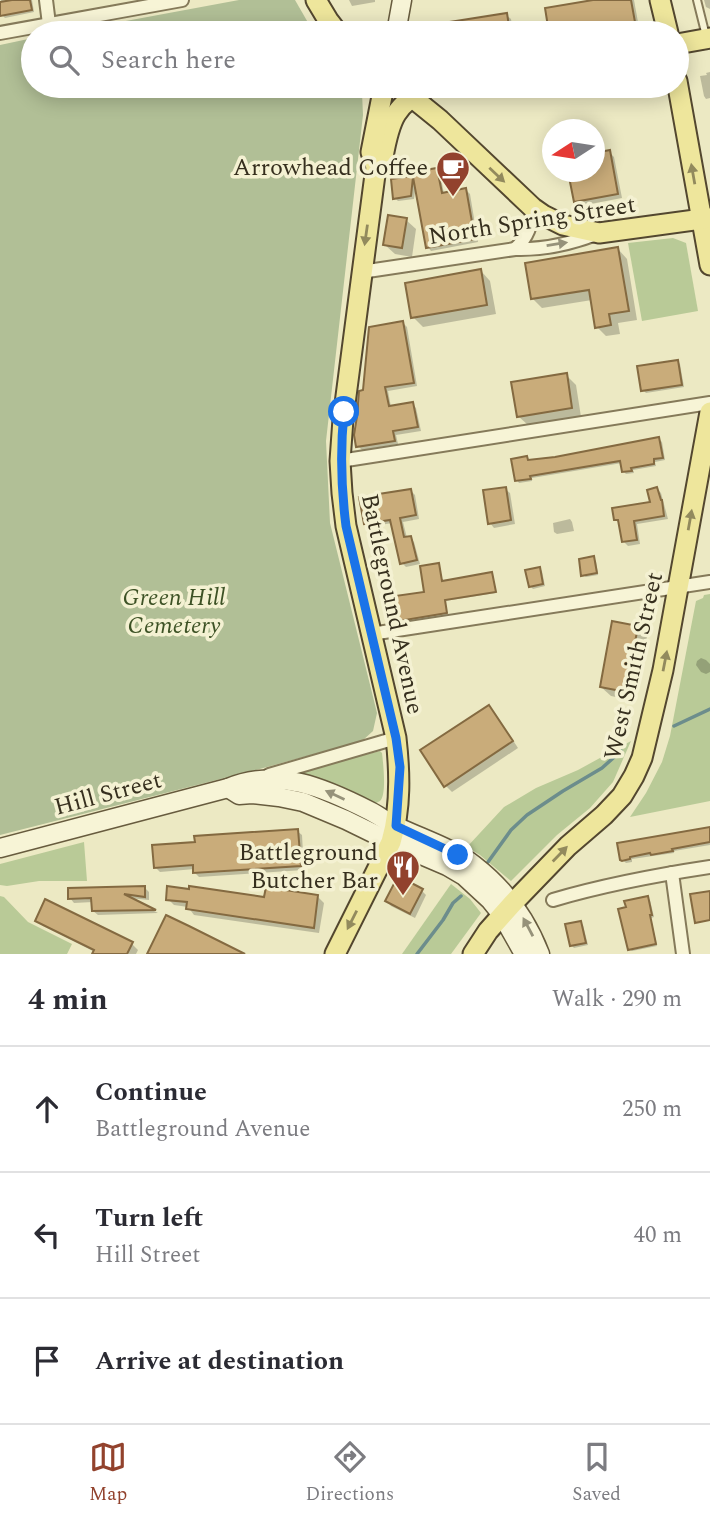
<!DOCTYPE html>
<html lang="en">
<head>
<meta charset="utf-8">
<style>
	body { margin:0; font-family:Spectral,serif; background:#f2f2f3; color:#2b2b33 }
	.compass { position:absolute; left:542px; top:119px; width:63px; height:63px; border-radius:50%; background:#fff; box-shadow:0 4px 18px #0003; rotate:258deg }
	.stop { position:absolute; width:21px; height:21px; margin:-16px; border:5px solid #1a73e8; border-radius:50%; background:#fff }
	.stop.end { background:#1a73e8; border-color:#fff; box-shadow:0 2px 7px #0008 }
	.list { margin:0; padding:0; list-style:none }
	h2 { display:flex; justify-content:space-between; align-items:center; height:91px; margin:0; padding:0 28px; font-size:30px }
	h2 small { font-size:23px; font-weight:400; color:#7c7c81 }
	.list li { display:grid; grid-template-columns:46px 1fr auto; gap:21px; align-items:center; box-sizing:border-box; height:126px; padding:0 28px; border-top:2px solid #e1e1e2 }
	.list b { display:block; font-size:26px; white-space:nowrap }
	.list p { margin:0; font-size:23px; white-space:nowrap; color:#7c7c81 }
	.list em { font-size:23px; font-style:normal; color:#7c7c81 }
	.icon { flex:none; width:38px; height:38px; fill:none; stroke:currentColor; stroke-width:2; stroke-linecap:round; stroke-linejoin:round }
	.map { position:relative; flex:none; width:710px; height:954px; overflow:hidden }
	.search { position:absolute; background:#fff; box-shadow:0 4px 18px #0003; left:21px; right:21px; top:21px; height:77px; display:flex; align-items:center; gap:18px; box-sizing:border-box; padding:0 24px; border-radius:38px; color:#7c7c81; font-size:26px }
	.sheet { height:469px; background:#fff }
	nav { display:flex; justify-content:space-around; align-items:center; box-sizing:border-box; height:98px; border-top:2px solid #e1e1e2; background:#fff; font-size:19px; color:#7c7c81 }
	nav a { display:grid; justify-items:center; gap:4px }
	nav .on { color:#92422d }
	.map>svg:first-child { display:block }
	.green { fill:#b9ca97 }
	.cemetery { fill:#b1bf96 }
	.shadow { fill:#0003 }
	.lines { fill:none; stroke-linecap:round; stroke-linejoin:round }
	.stream { stroke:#6c8d8c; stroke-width:3.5 }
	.building { fill:#c9ac7a; stroke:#846a41; stroke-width:2 }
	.lane-casing { stroke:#857a5a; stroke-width:10 }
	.street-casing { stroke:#857a5a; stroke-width:16 }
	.secondary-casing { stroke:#675b3e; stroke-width:21 }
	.primary-casing { stroke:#53472f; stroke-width:23 }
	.lane { stroke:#f7f4d6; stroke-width:6 }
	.street { stroke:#f7f4d6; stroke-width:12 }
	.secondary { stroke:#f7f4d6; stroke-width:18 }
	.primary { stroke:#eee69c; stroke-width:19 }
	.oneway { fill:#928a5d }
	.oneway2 { fill:#96927a }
	.route { stroke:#1a73e8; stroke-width:9 }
	.labels { text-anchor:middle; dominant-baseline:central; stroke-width:7; stroke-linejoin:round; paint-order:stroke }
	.poi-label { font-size:24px; fill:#362f1e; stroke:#f4f1d2; text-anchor:end }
	.street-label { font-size:24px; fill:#362f1e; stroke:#f4f1d2 }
	.park-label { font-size:24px; font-style:italic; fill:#3d5225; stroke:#f4f1d2 }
</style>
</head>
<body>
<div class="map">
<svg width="710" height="954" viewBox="0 0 710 954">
	<rect width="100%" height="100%" fill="#ece9c3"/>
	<g class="green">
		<polygon points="673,238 686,243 698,311 642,321 628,243"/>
		<polygon points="710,594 710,801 630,817 646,793 662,762 670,736 696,601 703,598 704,595"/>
		<polygon points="631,741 613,782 590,808 557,835 511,881 480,855 467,847 504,807 536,788 578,770"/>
		<path d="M 380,751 L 382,753 C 383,762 387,795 380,801 C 378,802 376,803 374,804 L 325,781 L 289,774 Z"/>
		<polygon points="84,842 87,881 39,881 7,886 0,885 0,864"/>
		<polygon points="451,884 470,899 481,913 451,954 402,954"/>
		<polygon points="0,896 4,897 28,922 72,944 67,954 0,954"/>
	</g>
	<g class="cemetery">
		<polygon points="239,0 295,0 314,33 61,33"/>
		<polygon points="33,38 33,86 356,86 362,93 363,115 326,441 330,523 377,713 373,731 362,741 256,770 0,835 0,45"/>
	</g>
	<g class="shadow">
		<polygon points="1,0 32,0 34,12 5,18 2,15"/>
		<polygon points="349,0 375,0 375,2 352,6"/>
		<polygon points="604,0 634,0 640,33 551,33 547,9"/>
		<polygon points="704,0 710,0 710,9 706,7"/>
		<polygon points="506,15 511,19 513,33 425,33 424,28"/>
		<polygon points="710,72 710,98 706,99 704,96 700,76 707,75 706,73"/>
		<polygon points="609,152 614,157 622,198 580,206 575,201 570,172 594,172"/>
		<polygon points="436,169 440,173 444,194 466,190 470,194 478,242 431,251 428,247 416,185 414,199 398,201 395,198 392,180 415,177"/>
		<polygon points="406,220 416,229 412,257 395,254 385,245"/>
		<polygon points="618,249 627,259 637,320 618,323 620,334 606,336 597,327 592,300 542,308 533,299"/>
		<polygon points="481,271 490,281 496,314 423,327 413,317"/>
		<polygon points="403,323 407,327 417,386 388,391 391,407 412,404 416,408 421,431 396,435 398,444 362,450 358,446 365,391"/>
		<polygon points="677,361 680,364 684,387 646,393 643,390"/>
		<polygon points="566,375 576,385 581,417 528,425 518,416"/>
		<polygon points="659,439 662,442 665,460 655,462 656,466 633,470 634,473 626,474 624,472 622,463 532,478 532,481 519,483 517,480 526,458 530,462"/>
		<polygon points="505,489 510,493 515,524 494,528 490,523"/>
		<polygon points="657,489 661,493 668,519 637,524 640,544 628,546 624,542 620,524 616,520 652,503"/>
		<polygon points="411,491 415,495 419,519 403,522 407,538 410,538 414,542 420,564 406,567 402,563 392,523 369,527 365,523"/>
		<polygon points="570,519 572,522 574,531 557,534 554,532 553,523"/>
		<polygon points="593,558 596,561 598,575 586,577 583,575"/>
		<polygon points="438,565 442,582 492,574 496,593 445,601 447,615 402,621 401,620 426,593"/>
		<polygon points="540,569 542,571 545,586 533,589 530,586"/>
		<polygon points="637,628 647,637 635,701 611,696 601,687"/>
		<polygon points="701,658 706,660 710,664 710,672 706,674 701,672 696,665 697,661"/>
		<polygon points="489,707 495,713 518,748 452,792 445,785"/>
		<polygon points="710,829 710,845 674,851 674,853 632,859 632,862 626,863 623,860 619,845"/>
		<polygon points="297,831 302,835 304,870 199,877 195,873 195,869 160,872 155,867 196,843"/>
		<polygon points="144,887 149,892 149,900 129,898 158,913 98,915 93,911 93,902 74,903 70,898"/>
		<polygon points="422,891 426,895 415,918 391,906 387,901"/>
		<polygon points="317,896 324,903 319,933 194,915 188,907 174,905 168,899 266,899"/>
		<polygon points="647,898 650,900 654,917 651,918 657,946 632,951 629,949"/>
		<polygon points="37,920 132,944 138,950 136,954 94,954 95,952 43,926"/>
		<polygon points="581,923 583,925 588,945 574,948 572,946"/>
	</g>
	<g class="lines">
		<g class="stream">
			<polyline points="674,726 710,709"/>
			<polyline points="488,862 511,830 527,815 563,791 602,768 621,751"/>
			<polyline points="417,954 443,920 453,903 461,896"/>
		</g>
	</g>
	<g class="building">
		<polygon points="12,0 30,0 32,10 0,16 0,2"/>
		<polygon points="593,0 631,0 637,33 549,33 545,8"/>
		<polygon points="507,13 510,33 412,33 411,28"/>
		<polygon points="610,150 618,194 574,202 568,172 594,172 594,153"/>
		<polygon points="437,168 442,193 466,188 475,239 426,248 413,177 411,196 393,199 391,179 413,176 413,172"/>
		<polygon points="388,215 407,218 402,248 383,245"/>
		<polygon points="618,247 629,311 609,314 611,325 595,328 589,290 531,299 525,263"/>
		<polygon points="481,269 487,305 411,318 405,283"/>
		<polygon points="403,321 414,383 385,387 389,406 413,402 418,427 393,431 395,441 356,447 354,435 358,410 358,403 359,391 363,390 369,327"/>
		<polygon points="678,360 682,385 641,391 637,366"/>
		<polygon points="567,373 572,408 517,417 511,382"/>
		<polygon points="659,437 663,458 654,459 654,464 631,468 632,471 622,472 620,461 530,476 531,479 515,481 511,459 527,456 528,460 555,457"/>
		<polygon points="506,487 511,520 488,524 483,490"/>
		<polygon points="657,487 661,500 662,500 664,516 634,521 637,540 622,542 618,520 614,520 612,508 650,502 647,490"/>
		<polygon points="411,489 416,515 400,518 404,537 411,536 417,560 400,564 390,520 364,524 359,497"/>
		<polygon points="594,556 597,573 581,576 579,559"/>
		<polygon points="439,563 442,581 492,572 496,592 445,600 447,613 399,621 395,596 424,592 420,566"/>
		<polygon points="540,567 543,584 529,587 525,570"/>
		<polygon points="612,621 638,626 626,692 600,687"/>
		<polygon points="489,705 513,741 444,787 420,750"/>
		<polygon points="710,827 710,842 672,849 673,851 651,855 650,853 630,857 630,859 622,861 620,860 617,843"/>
		<polygon points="298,829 301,866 193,873 193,865 154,868 152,845 195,842 194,836"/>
		<polygon points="398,876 423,889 410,914 385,901"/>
		<polygon points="145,886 145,897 124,894 156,910 92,911 91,898 68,899 68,888"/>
		<polygon points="167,886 189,889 189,886 264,897 266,887 318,895 314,928 186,909 187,902 166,900"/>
		<polygon points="710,891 710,920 695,923 690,894"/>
		<polygon points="648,896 652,915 650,915 656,944 628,950 618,909 626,907 624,901"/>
		<polygon points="45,899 133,942 127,954 92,954 94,950 35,921"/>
		<polygon points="166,915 189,926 245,954 147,954"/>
		<polygon points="581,921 586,943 570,946 565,924"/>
	</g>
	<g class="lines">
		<g class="lane-casing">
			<polyline id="lane" points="697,0 706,36"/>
		</g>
		<g class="street-casing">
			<g id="street">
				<polyline points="46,0 49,24"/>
				<polyline points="0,33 182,0"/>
				<path d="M 515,249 C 528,237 531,226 533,208"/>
				<path d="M 361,272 L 515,249 C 543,250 573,243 599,233"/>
				<polyline points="340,461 710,403"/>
				<polyline points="371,634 710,582"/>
				<polyline points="269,775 396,738"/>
				<polyline points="672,873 683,954"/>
				<path d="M 553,900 C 604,885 657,875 710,867"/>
			</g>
		</g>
		<g class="secondary-casing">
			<g id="secondary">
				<polyline points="396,33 402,0"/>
				<polyline points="228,788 239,795 252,794 279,797 303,802 346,820 391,842 447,866 464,876 490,900 502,915 524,954"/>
				<path d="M 0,848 L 228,788 C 278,767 325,788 370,811 C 380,816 388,823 398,827 C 423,839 452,848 474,865 C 505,889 526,918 540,954"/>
			</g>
		</g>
		<g class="primary-casing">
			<g id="primary">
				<polyline points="316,0 328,20 338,33"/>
				<polyline points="660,0 668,33"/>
				<polyline points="677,44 710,38"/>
				<polyline points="677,81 710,265"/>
				<polyline points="398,86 440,120 533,208 543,215 563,225 599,233 710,218"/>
				<path d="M 383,157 C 390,118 395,105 430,86"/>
				<path d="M 335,954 L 391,842 C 401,808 400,773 396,738 L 346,526 L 342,493 L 340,461 L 343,419 L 376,167 L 371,152 L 384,86"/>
				<polyline points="473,954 488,931 513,903 568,846 604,815 622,796 634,776 642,758 663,670 710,412"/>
			</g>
		</g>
		<use href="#lane" class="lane"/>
		<use href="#street" class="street"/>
		<use href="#secondary" class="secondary"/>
		<use href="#primary" class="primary"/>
	</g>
	<defs><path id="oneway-solid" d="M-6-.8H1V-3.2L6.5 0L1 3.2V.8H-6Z" transform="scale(1.75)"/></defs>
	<g class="oneway">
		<use href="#oneway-solid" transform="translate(693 174) rotate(-100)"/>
		<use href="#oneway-solid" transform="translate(497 175) rotate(43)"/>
		<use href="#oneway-solid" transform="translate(366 235) rotate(98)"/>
		<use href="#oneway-solid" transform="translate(690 520) rotate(-80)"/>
		<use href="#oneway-solid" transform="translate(665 661) rotate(-79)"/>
		<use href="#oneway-solid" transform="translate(560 854) rotate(-46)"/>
		<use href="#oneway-solid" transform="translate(352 920) rotate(117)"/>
	</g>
	<g class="oneway2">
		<use href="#oneway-solid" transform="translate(557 244) rotate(-9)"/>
		<use href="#oneway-solid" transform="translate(335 795) rotate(-155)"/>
		<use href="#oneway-solid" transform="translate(528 927) rotate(-118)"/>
	</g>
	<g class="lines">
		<path class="route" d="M 344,412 C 340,451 341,487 346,526 L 396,738 L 400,767 L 396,826 L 458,855"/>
	</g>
	<defs>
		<g id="cafe-pin" transform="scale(1.75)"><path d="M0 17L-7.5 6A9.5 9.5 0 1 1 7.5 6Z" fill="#92422d" stroke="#f4f1d2"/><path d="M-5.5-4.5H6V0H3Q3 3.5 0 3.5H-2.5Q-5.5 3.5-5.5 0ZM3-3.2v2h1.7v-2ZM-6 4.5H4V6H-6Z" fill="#fff"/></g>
		<g id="restaurant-pin" transform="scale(1.75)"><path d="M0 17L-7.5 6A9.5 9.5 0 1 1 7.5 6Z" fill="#92422d" stroke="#f4f1d2"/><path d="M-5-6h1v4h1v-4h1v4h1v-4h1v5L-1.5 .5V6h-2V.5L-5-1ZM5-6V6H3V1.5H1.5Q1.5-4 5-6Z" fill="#fff"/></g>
	</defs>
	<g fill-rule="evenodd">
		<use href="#cafe-pin" x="453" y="168"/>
		<use href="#restaurant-pin" x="403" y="867"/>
	</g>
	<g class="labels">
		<g class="poi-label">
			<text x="428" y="168">Arrowhead Coffee</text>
			<text x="378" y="853">Battleground<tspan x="378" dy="28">Butcher Bar</tspan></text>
		</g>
		<g class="street-label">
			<text transform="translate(532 221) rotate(-9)">North Spring Street</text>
			<text transform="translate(392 604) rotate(78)">Battleground Avenue</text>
			<text transform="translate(634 666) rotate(-77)">West Smith Street</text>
			<text transform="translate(108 794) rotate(-15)">Hill Street</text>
		</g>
		<g class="park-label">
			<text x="174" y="598">Green Hill<tspan x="174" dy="28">Cemetery</tspan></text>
		</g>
	</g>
</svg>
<svg class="compass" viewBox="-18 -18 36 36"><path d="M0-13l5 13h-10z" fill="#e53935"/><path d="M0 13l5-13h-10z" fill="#7c7c81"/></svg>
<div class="stop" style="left:344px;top:412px"></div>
<div class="stop end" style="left:458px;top:855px"></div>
<div class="search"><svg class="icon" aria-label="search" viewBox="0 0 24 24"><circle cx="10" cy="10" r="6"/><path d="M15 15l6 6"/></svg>Search here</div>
</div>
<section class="sheet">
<h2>4 min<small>Walk · 290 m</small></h2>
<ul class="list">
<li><svg class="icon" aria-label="ahead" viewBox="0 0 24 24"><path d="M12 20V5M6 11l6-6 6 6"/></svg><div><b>Continue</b><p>Battleground Avenue</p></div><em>250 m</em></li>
<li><svg class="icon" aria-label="left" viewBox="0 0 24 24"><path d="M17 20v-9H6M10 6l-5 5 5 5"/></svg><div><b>Turn left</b><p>Hill Street</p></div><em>40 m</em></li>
<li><svg class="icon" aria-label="arrive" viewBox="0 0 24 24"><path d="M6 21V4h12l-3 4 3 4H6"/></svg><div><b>Arrive at destination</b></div></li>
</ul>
</section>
<nav>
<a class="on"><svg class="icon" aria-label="map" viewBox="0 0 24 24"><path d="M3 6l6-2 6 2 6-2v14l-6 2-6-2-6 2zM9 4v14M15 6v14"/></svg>Map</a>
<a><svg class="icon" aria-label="directions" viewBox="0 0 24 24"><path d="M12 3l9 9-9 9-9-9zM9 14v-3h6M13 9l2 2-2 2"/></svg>Directions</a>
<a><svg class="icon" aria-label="saved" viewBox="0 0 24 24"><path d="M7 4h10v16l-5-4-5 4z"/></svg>Saved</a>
</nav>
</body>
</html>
